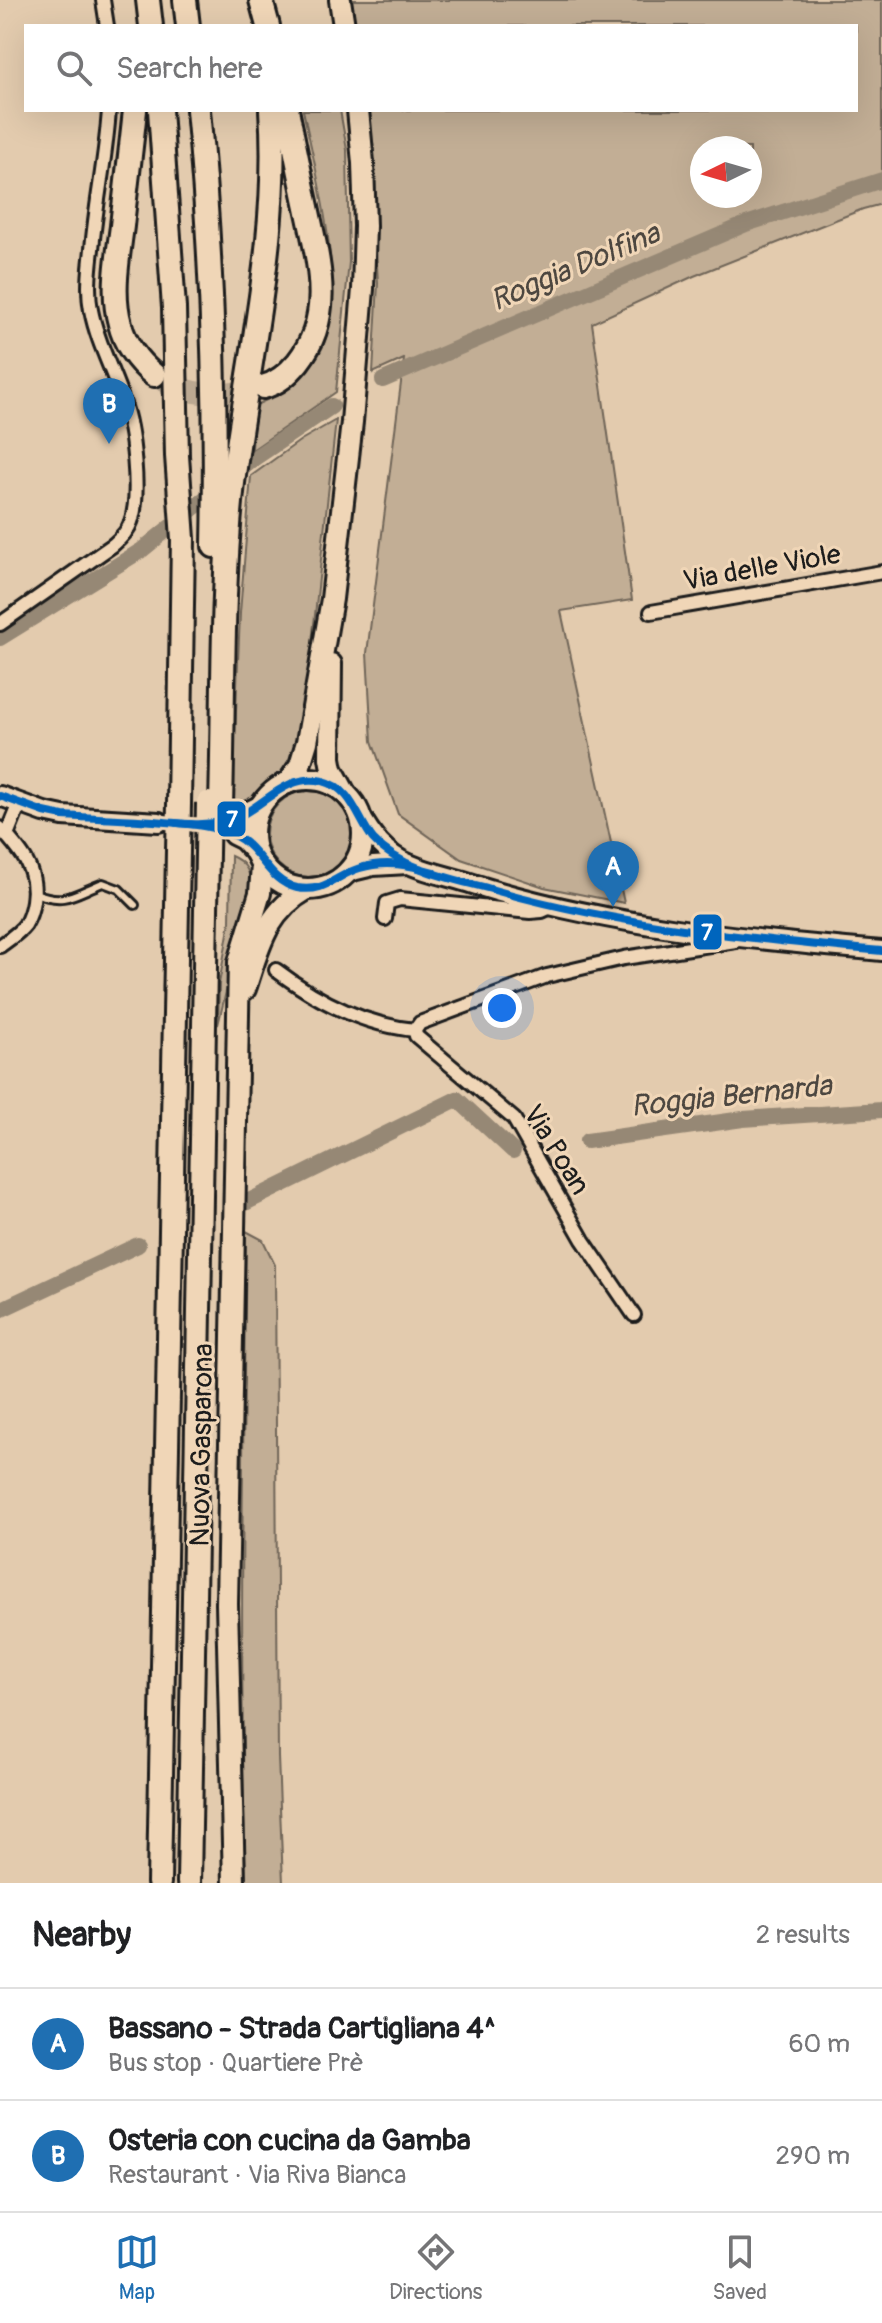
<!DOCTYPE html>
<html lang="en">
<head>
<meta charset="utf-8">
<style>
	body { margin:0; font-family:Pangolin,sans-serif; background:#f6f6f6; color:#202124 }
	.compass { position:absolute; left:690px; top:136px; width:72px; height:72px; border-radius:50%; background:#fff; box-shadow:0 8px 32px #0002; rotate:265deg }
	.you { position:absolute; left:502px; top:1008px; width:28px; height:28px; margin:-20px; border:6px solid #fff; border-radius:50%; background:#1a73e8; box-shadow:0 0 0 12px #1a73e833 }
	.badge { display:grid; place-items:center; width:52px; height:52px; border-radius:50%; background:#1f6fb2; color:#fff; font-size:26px; font-weight:700 }
	.pin { position:absolute; translate:-50% -66px; filter:drop-shadow(0 2px 4px #0008) }
	.pin::after { content:''; position:absolute; top:42px; width:28px; height:24px; background:inherit; clip-path:polygon(0 0,100% 0,50% 100%) }
	.list { margin:0; padding:0; list-style:none }
	h2 { display:flex; justify-content:space-between; align-items:center; height:104px; margin:0; padding:0 32px; font-size:34px }
	h2 small { font-size:26px; font-weight:400; color:#757577 }
	.list li { display:grid; grid-template-columns:52px 1fr auto; gap:24px; align-items:center; box-sizing:border-box; height:112px; padding:0 32px; border-top:2px solid #e0e0e0 }
	.list b { display:block; font-size:30px; white-space:nowrap }
	.list p { margin:0; font-size:26px; white-space:nowrap; color:#757577 }
	.list em { font-size:26px; font-style:normal; color:#757577 }
	.icon { flex:none; width:44px; height:44px; fill:none; stroke:currentColor; stroke-width:2; stroke-linecap:round; stroke-linejoin:round }
	.map { position:relative; flex:none; width:882px; height:1883px; overflow:hidden }
	.search { position:absolute; background:#fff; box-shadow:0 8px 32px #0002; left:24px; right:24px; top:24px; height:88px; display:flex; align-items:center; gap:20px; box-sizing:border-box; padding:0 28px; border-radius:0px; color:#757577; font-size:30px }
	.sheet { height:328px; background:#fff }
	nav { display:flex; justify-content:space-around; align-items:center; box-sizing:border-box; height:112px; border-top:2px solid #e0e0e0; background:#fff; font-size:22px; color:#757577 }
	nav a { display:grid; justify-items:center; gap:4px }
	nav .on { color:#1f6fb2 }
	.map>svg:first-child { display:block }
	.green { fill:#c2ae95; stroke:#6f6558; stroke-width:2; fill-rule:evenodd }
	.lines { fill:none; stroke-linecap:round; stroke-linejoin:round }
	.canal { stroke:#968875; stroke-width:16 }
	.secondary-tunnel { stroke:#bba891; stroke-width:18; stroke-dasharray:18 9; stroke-linecap:butt }
	.highway-tunnel { stroke:#bba891; stroke-width:22; stroke-dasharray:22 11; stroke-linecap:butt }
	.lane-casing { stroke:#1c1c1c; stroke-width:12 }
	.street-casing { stroke:#1c1c1c; stroke-width:18 }
	.secondary-casing { stroke:#1c1c1c; stroke-width:24 }
	.primary-casing { stroke:#1c1c1c; stroke-width:26 }
	.highway-casing { stroke:#1c1c1c; stroke-width:28 }
	.lane { stroke:#f0d6b7; stroke-width:6 }
	.street { stroke:#f0d6b7; stroke-width:12 }
	.secondary { stroke:#f0d6b7; stroke-width:18 }
	.primary { stroke:#f0d6b7; stroke-width:20 }
	.highway { stroke:#f0d6b7; stroke-width:22 }
	.highway-bridge-casing { stroke:#1c1c1c; stroke-width:28; stroke-linecap:butt }
	.highway-bridge { stroke:#f0d6b7; stroke-width:22 }
	.bus-1-casing { stroke:#f0d6b7; stroke-width:14 }
	.bus-1 { stroke:#0065bd; stroke-width:8 }
	.labels { text-anchor:middle; dominant-baseline:central; stroke-width:6; stroke-linejoin:round; paint-order:stroke }
	.street-label { font-size:28px; fill:#1c1c1c; stroke:#f0d6b7 }
	.water-label { font-size:30px; font-style:italic; fill:#4d4740; stroke:#f0d6b7 }
	.line-badge { stroke:#f0d6b7; stroke-width:3 }
	.badge-label { font-size:22px; text-anchor:middle; font-weight:bold; fill:#fff }
</style>
</head>
<body>
<div class="map">
<svg width="882" height="1883" viewBox="0 0 882 1883">
	<rect width="100%" height="100%" fill="#e3cbae"/>
	<filter id="ink" filterUnits="userSpaceOnUse"><feTurbulence type="fractalNoise" baseFrequency=".0125" numOctaves="2"/><feDisplacementMap in="SourceGraphic" scale="16" xChannelSelector="R" yChannelSelector="G"/><feConvolveMatrix kernelMatrix="1 2 1 2 8 2 1 2 1" color-interpolation-filters="sRGB"/></filter>
	<g filter="url(#ink)">
		<g class="green">
			<path d="M 351,0 L 882,0 L 882,204 L 863,209 L 694,276 L 592,323 L 632,600 L 561,611 L 624,903 L 544,887 L 461,859 L 398,814 L 372,741 L 367,653 L 404,359 L 373,373 L 378,283 L 368,110 L 856,110 L 856,26 L 355,26 ZM 702,148 L 750,148 L 750,196 L 702,196 Z"/>
			<path d="M 303,110 L 340,110 L 347,150 L 349,262 L 336,392 L 252,450 L 254,406 C 282,394 315,371 325,341 C 344,276 317,176 303,110 Z"/>
			<polygon points="336,420 302,736 288,774 266,787 244,806 232,809 240,613 251,476 301,440"/>
			<circle cx="309" cy="834" r="43"/>
			<path d="M 231,856 C 245,862 248,869 252,883 L 218,1025 L 219,984 L 230,922 Z"/>
			<path d="M 246,1231 L 263,1240 L 275,1265 L 278,1757 L 283,1883 L 246,1883 C 239,1666 243,1448 246,1231 Z"/>
		</g>
		<g class="lines">
			<g class="canal">
				<polyline points="383,380 746,224 882,180"/>
				<polyline points="0,638 142,550 256,457 332,406"/>
				<polyline points="587,1141 743,1119 882,1110"/>
				<polyline points="245,1203 457,1099 513,1151"/>
				<polyline points="0,1310 138,1245"/>
			</g>
			<polyline class="secondary-tunnel" points="165,822 199,825 233,835"/>
			<path class="highway-tunnel" d="M 154,375 C 189,398 223,398 263,387"/>
			<g class="lane-casing">
				<path id="lane" d="M 35,893 C 66,905 74,894 103,883 L 119,889 L 135,905"/>
			</g>
			<g class="street-casing">
				<g id="street">
					<polyline points="103,0 107,26"/>
					<polyline points="651,612 882,572"/>
					<path d="M 0,624 L 113,545 C 120,539 128,531 131,522 C 141,495 133,428 123,401 C 113,371 97,342 91,310 C 87,290 90,268 92,249 C 96,202 106,157 109,110"/>
					<path d="M 0,828 C 20,850 38,869 33,901 C 32,908 29,918 25,925 C 19,933 8,940 0,946"/>
					<polyline points="7,835 20,803"/>
					<polyline points="385,919 387,903 400,899 530,912 542,911 553,906"/>
					<path d="M 276,970 C 317,1001 364,1025 415,1030"/>
					<polyline points="634,1315 583,1240 514,1119 416,1036 415,1030 420,1023 547,976 624,958 736,941"/>
				</g>
			</g>
			<g class="secondary-casing">
				<g id="secondary">
					<polyline points="0,796 44,812 63,816 159,822"/>
					<path d="M 359,813 C 371,835 385,854 409,864 C 429,873 452,877 473,884 C 606,926 744,939 882,951"/>
					<polyline points="232,819 261,805"/>
					<polyline points="233,835 243,840 257,855"/>
					<polyline points="348,872 373,866 408,864"/>
				</g>
			</g>
			<g class="primary-casing">
				<g id="primary">
					<polyline points="340,0 344,26"/>
					<polyline points="331,664 330,758 332,769 345,793"/>
					<circle cx="308" cy="834" r="55"/>
					<polyline points="288,783 300,765 307,742 332,599 352,422 363,289 365,226 363,163 358,110"/>
					<path d="M 245,989 C 259,947 266,912 307,889"/>
					<polyline points="234,1883 227,1604 239,962 260,893 262,864"/>
				</g>
			</g>
			<g class="highway-casing">
				<g id="highway">
					<polyline points="148,0 151,26"/>
					<polyline points="185,0 188,26"/>
					<polyline points="261,0 268,26"/>
					<path d="M 135,110 C 131,149 126,188 122,226 C 118,258 111,293 120,324 C 125,345 137,361 154,375"/>
					<polyline points="160,110 174,308 177,456 183,539 179,804"/>
					<path d="M 198,110 C 212,255 217,400 214,546"/>
					<path d="M 263,387 C 278,383 288,374 298,362 C 335,315 318,261 307,207 C 300,175 294,142 287,110"/>
					<path d="M 221,805 C 224,699 221,589 233,483 C 248,360 280,235 271,110"/>
					<polyline points="159,1883 178,851"/>
					<polyline points="189,1883 207,853"/>
				</g>
			</g>
			<use href="#lane" class="lane"/>
			<use href="#street" class="street"/>
			<use href="#secondary" class="secondary"/>
			<use href="#primary" class="primary"/>
			<use href="#highway" class="highway"/>
			<g class="highway-bridge-casing">
				<g id="highway-bridge">
					<polyline points="178,851 179,804"/>
					<polyline points="207,853 208,803"/>
				</g>
			</g>
			<use href="#highway-bridge" class="highway-bridge"/>
			<g class="bus-1-casing">
				<g id="bus-1">
					<path d="M 0,796 L 44,812 L 63,816 C 93,818 123,819 154,821 C 178,823 202,827 226,821 C 262,812 282,772 323,781 C 352,788 357,818 373,839 C 385,852 402,862 419,868 C 443,878 469,883 494,890 C 621,926 751,939 882,951"/>
					<path d="M 176,823 C 198,825 223,827 242,840 C 262,854 270,882 297,888 C 326,893 336,875 360,868 C 385,860 410,865 434,872"/>
				</g>
			</g>
			<use href="#bus-1" class="bus-1"/>
		</g>
	</g>
	<g class="labels">
		<g class="street-label">
			<text transform="translate(762 568) rotate(-10)">Via delle Viole</text>
			<text transform="translate(556 1150) rotate(58)">Via Poan</text>
			<text transform="translate(202 1445) rotate(-89)">Nuova Gasparona</text>
		</g>
		<g class="water-label">
			<text transform="translate(575 267) rotate(-23)">Roggia Dolfina</text>
			<text transform="translate(731 1096) rotate(-6)">Roggia Bernarda</text>
		</g>
	</g>
	<g class="line-badge">
		<rect x="216" y="800" width="31" height="38" rx="8" fill="#0065bd"/>
		<rect x="692" y="913" width="31" height="38" rx="8" fill="#0065bd"/>
	</g>
	<g class="badge-label">
		<text x="232" y="827">7</text>
		<text x="707" y="940">7</text>
	</g>
</svg>
<svg class="compass" viewBox="-18 -18 36 36"><path d="M0-13l5 13h-10z" fill="#e53935"/><path d="M0 13l5-13h-10z" fill="#757577"/></svg>
<div class="you"></div>
<div class="pin badge" style="left:613px;top:907px">A</div>
<div class="pin badge" style="left:109px;top:444px">B</div>
<div class="search"><svg class="icon" aria-label="search" viewBox="0 0 24 24"><circle cx="10" cy="10" r="6"/><path d="M15 15l6 6"/></svg>Search here</div>
</div>
<section class="sheet">
<h2>Nearby<small>2 results</small></h2>
<ul class="list">
<li><span class="badge">A</span><div><b>Bassano - Strada Cartigliana 4^</b><p>Bus stop · Quartiere Prè</p></div><em>60 m</em></li>
<li><span class="badge">B</span><div><b>Osteria con cucina da Gamba</b><p>Restaurant · Via Riva Bianca</p></div><em>290 m</em></li>
</ul>
</section>
<nav>
<a class="on"><svg class="icon" aria-label="map" viewBox="0 0 24 24"><path d="M3 6l6-2 6 2 6-2v14l-6 2-6-2-6 2zM9 4v14M15 6v14"/></svg>Map</a>
<a><svg class="icon" aria-label="directions" viewBox="0 0 24 24"><path d="M12 3l9 9-9 9-9-9zM9 14v-3h6M13 9l2 2-2 2"/></svg>Directions</a>
<a><svg class="icon" aria-label="saved" viewBox="0 0 24 24"><path d="M7 4h10v16l-5-4-5 4z"/></svg>Saved</a>
</nav>
</body>
</html>
